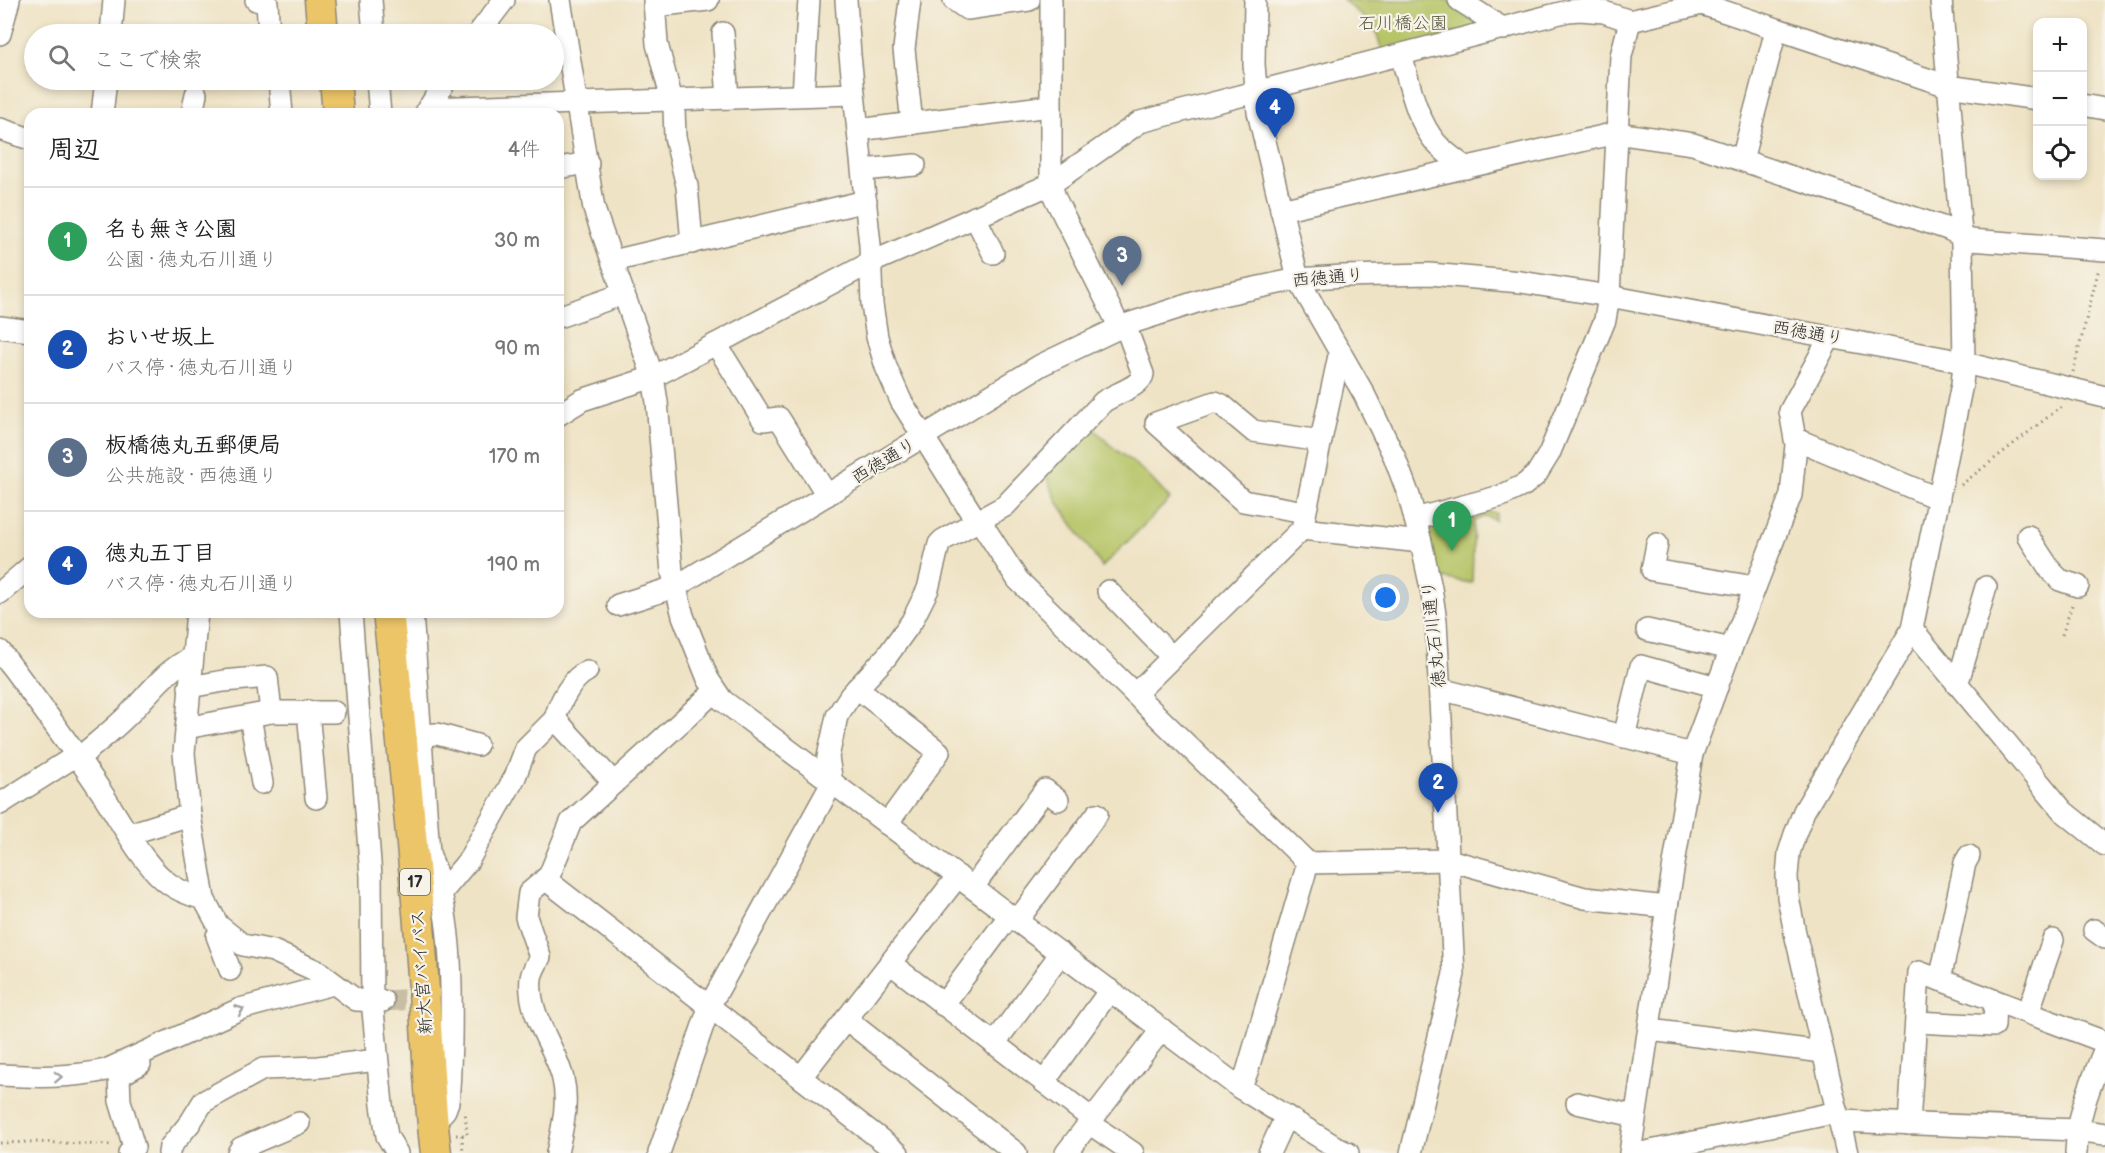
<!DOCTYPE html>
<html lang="ja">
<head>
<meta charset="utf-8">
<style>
	body { margin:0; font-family:"Balsamiq Sans","Klee One",sans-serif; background:#f2f2f2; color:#222 }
	.controls { position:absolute; right:18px; top:18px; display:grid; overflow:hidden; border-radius:12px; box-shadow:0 3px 9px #0003 }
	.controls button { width:54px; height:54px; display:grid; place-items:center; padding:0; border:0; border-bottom:2px solid #e0e0e0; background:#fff; color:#222; font:30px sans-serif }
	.you { position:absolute; left:1386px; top:598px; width:21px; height:21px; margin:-15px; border:4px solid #fff; border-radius:50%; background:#1a73e8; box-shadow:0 0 0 9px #1a73e833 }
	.badge { display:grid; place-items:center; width:39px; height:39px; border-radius:50%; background:#db2777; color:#fff; font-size:20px; font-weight:700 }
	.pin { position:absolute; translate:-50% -50px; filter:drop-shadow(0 2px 3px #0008) }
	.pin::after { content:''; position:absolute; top:32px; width:21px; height:18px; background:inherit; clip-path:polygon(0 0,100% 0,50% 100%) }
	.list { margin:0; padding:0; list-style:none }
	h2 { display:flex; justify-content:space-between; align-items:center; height:78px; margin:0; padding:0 24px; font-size:26px }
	h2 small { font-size:20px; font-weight:400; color:#767676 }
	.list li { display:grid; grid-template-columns:39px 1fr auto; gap:18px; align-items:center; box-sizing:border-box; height:108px; padding:0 24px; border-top:2px solid #e0e0e0 }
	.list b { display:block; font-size:22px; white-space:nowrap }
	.list p { margin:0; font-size:20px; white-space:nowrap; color:#767676 }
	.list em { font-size:20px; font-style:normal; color:#767676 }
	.icon { flex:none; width:33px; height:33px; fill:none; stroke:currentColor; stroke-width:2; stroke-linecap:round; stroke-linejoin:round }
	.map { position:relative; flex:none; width:2105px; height:1153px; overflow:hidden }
	.search { position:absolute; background:#fff; box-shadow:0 3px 9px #0003; left:24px; top:24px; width:540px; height:66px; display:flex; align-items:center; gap:15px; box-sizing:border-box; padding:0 21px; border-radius:33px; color:#767676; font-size:22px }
	.panel { position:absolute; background:#fff; box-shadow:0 3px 9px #0003; left:24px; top:108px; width:540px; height:510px; border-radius:18px }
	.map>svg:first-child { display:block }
	.green { fill:#b6c466; stroke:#707848; stroke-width:1.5 }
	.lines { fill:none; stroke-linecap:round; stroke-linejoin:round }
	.minor-tunnel { stroke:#c8bea6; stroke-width:21; stroke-dasharray:21 10; stroke-linecap:butt }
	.minor-casing { stroke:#8d8778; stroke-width:24 }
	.highway-casing { stroke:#8d8778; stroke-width:33 }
	.path { stroke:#8d8778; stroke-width:3; stroke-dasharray:1.5 4.5; stroke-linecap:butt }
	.minor { stroke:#fff; stroke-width:21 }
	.highway { stroke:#edc569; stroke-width:30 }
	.oneway { stroke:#a0a0a0 }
	.labels { text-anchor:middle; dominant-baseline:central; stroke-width:4.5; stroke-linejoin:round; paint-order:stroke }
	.shield { fill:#f7f3e8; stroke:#686764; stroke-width:1.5 }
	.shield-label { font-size:16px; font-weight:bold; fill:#2b2b2b }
	.park-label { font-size:18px; fill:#55593d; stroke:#f7f3e8 }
	.street-label { font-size:18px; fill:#2b2b2b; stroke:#f7f3e8 }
</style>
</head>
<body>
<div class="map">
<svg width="2105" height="1153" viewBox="0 0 2105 1153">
	<rect width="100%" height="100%" fill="#f7f3e8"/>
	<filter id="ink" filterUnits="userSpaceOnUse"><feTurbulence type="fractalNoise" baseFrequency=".0167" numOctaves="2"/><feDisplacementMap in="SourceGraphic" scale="12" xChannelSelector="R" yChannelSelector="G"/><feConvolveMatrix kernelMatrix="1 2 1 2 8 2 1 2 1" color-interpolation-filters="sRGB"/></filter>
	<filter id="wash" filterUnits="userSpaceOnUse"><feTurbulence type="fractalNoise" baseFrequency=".008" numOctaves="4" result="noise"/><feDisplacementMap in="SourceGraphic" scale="24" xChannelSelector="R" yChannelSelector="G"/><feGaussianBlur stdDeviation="1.35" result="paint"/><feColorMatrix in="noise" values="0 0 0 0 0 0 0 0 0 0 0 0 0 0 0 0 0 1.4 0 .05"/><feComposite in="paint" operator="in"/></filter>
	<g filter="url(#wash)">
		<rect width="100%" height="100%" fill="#efe3c5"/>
		<g class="green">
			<polygon points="1343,0 1447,0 1478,18 1475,28 1383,53 1374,26"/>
			<polygon points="1089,423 1109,444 1145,472 1170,499 1102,567 1058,503 1044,472"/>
			<polygon points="1485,511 1496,513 1495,520 1485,516 1474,521 1472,583 1436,577 1425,525"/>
		</g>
	</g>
	<g filter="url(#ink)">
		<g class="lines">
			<polyline class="minor-tunnel" points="383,1001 436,998"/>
			<g class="minor-casing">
				<g id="minor">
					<polyline points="256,0 267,3 269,34"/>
					<polyline points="371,0 374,34"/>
					<polyline points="560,0 594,209 653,377 657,402 672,572 683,616 708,679 722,700 1240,1088 1339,1149 1348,1153"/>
					<polyline points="654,0 657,44 674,108 675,137 687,186 692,243"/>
					<polyline points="846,0 850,55 870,245 872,304 877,337 886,367 901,401 977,522"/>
					<polyline points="910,0 904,49 912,124"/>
					<polyline points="954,0 967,9 1029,0"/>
					<polyline points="1051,0 1051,184 1055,198 1120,328"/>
					<polyline points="1255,0 1254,64 1258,112 1298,279 1364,394 1394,456 1409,496 1421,542 1431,588 1436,621 1454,974 1411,1153"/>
					<polyline points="1459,0 1504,29"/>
					<polyline points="654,6 708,0"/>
					<polyline points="723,33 728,98"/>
					<polyline points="0,34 9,0"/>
					<polyline points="111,34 114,0"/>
					<polyline points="478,34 504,0"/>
					<path d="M 1401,55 C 1410,85 1416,119 1436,143 C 1445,153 1456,160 1466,168"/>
					<polyline points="279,80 282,114"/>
					<polyline points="377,80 380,114"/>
					<polyline points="803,95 809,0"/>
					<polyline points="2082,105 2105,109"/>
					<polyline points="428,108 854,94"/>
					<polyline points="102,114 106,80"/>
					<polyline points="192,114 196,94"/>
					<polyline points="425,114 446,80"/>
					<polyline points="0,129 30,139"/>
					<polyline points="858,130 1050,106"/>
					<polyline points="1742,160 1776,30"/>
					<polyline points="558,168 588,163"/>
					<polyline points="863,170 915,165"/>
					<polyline points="1281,210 1616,133 1693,144 1948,229 1970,240 2105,250"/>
					<polyline points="975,217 993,253"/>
					<polyline points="613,261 866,201"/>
					<polyline points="558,317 623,294"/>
					<polyline points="0,327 30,331"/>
					<polyline points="716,344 763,420 779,418 827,495"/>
					<polyline points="558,415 582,400 653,377 870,263 1051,184 1140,122 1568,11 1580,10 1604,12 1630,21 1702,4 1948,86 2038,99"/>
					<polyline points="1796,439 1939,499"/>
					<polyline points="1305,512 1243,501 1156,423 1215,402 1222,405 1253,431 1321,441"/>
					<polyline points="1415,519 1501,496 1524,485 1536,475 1549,454 1605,320 1609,296 1621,56 1630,21"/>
					<polyline points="980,521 1018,580 1308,863 1449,860 1585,898 1667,907"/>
					<polyline points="1302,529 1421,542"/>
					<polyline points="2028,536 2051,571 2060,580 2078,586"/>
					<polyline points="1657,544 1652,570 1755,587"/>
					<polyline points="1108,591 1172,657"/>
					<polyline points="0,593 30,567"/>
					<polyline points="618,605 675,587 1041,365 1125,325 1212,297 1298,279 1343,276 1429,274 1521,282 1609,296 1948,359 2105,397"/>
					<polyline points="197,612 184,753 190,815 204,899 218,925 243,945 273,951 319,972 356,1000 383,1001"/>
					<polyline points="351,612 371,876 372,1000 382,1105 387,1136 397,1153"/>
					<path d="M 412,612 L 429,853 C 452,912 452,979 451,1042 C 450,1062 450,1082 448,1102 L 445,1110 L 432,1124"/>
					<polyline points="1912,629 2063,811 2105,845"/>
					<polyline points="1647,630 1731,649"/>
					<path d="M 0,651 C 35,698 70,744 102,793 C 120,820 140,859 163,879 C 175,890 189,895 204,899"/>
					<polyline points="1957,685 1986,587"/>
					<polyline points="189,687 224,681 267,677 271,712"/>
					<polyline points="857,688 939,752 887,824"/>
					<polyline points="1440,689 1692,754"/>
					<polyline points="1135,694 1302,529 1340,351"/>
					<polyline points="308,711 316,798"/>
					<polyline points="250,717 262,783"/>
					<path d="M 555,719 C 559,703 572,678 587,671"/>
					<polyline points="186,728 271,712 334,712"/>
					<polyline points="422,735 437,734 477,745"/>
					<polyline points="1624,737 1641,666 1717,687"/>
					<path d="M 79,758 C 96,743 116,728 132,711 C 154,688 164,672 192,657"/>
					<polyline points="0,804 77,755"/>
					<polyline points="129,834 190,815"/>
					<polyline points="545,879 898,1153"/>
					<polyline points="973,887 1045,790 1058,800"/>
					<polyline points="442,892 468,861 515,777 526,748 555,719 614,783"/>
					<polyline points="1017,921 1097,814"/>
					<polyline points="2094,930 2105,938"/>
					<polyline points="217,936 230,970"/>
					<polyline points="890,963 1092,1119"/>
					<polyline points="1940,980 1965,863 1969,856"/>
					<polyline points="943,1005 1010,915"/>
					<polyline points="2028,1013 2053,940"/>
					<polyline points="846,1019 1016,1153"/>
					<polyline points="1916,1022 1994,1026 1995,1001"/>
					<polyline points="1650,1030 1823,1052"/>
					<polyline points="994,1044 1061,953"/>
					<path d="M 0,1075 C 36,1077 70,1078 106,1070 L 240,1009 L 333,984"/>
					<polyline points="801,1077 958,876"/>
					<polyline points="1044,1082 1110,990"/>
					<polyline points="1240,1088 1247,1072 1308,863"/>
					<polyline points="1577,1103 1635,1116"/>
					<polyline points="1840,1121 2077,1130 2105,1134"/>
					<polyline points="1089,1123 1133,1153"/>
					<polyline points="1909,1124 1919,972 2105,1042"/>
					<polyline points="129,1153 134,1147 120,1101 119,1076 140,1064"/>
					<polyline points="169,1153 170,1147 190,1123 203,1102 263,1069 318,1067 377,1060"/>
					<polyline points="238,1153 241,1148 299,1123"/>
					<path d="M 557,1153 C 562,1129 569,1104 563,1079 C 555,1045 527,1016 531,978 C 532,971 537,963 540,957 L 526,917 L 529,893 L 549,876 L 571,822 L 715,691"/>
					<path d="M 659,1153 L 710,1005 L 832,783 L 828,757 L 837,716 L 850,696 L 887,656 L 912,621 L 928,589 L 939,544 L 943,540 L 1005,506 L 1103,402 C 1114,394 1142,386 1143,374 L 1125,325"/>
					<polyline points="1066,1153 1162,1029"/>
					<polyline points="1269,1153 1286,1116"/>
					<polyline points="1630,1153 1667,907 1692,754 1731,649 1791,495 1796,445 1790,411 1830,337"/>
					<polyline points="1641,1153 1838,1112"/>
					<polyline points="1847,1153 1795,933 1788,897 1787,876 1789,853 1795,834 1804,811 1912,629 1962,384 1964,363 1962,245 1941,0"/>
					<path d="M 2076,1153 C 2077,1114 2091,1084 2105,1048"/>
				</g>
			</g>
			<g class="highway-casing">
				<g id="highway">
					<polyline points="320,0 323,34"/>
					<polyline points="335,80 338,114"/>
					<path d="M 388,612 C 401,728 413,845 422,962 C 427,1026 428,1090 436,1153"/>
				</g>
			</g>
			<g class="path">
				<polyline points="2073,372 2099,268"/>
				<polyline points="1961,485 2062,406"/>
				<polyline points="2062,635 2073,602"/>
				<polyline points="456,1135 467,1135 465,1110"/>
				<polyline points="462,1135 463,1153"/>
				<polyline points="0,1143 33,1142 112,1145"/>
			</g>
			<use href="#minor" class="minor"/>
			<use href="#highway" class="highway"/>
		</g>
		<defs><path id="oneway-chevron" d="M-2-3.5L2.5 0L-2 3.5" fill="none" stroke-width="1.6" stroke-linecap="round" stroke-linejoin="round" transform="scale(1.5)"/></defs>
		<g class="oneway">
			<use href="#oneway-chevron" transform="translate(240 1010) rotate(-20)"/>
			<use href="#oneway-chevron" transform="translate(58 1077) rotate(-2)"/>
		</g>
	</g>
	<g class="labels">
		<rect class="shield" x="400" y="869" width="30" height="26" rx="4.5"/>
		<g class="shield-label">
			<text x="415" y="882">17</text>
		</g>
		<g class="park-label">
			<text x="1403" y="23">石川橋公園</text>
		</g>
		<g class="street-label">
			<text transform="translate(1328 278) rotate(-5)">西徳通り</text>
			<text transform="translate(1808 333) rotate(10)">西徳通り</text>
			<text transform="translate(884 461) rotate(-31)">西徳通り</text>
			<text transform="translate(1434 634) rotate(-96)">徳丸石川通り</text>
			<text transform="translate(422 972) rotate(-94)">新大宮バイパス</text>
		</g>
	</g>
</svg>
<div class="controls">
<button>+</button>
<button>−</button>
<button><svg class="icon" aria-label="locate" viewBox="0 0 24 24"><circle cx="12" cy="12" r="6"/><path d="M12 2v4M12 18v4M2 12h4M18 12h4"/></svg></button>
</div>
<div class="you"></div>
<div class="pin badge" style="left:1452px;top:551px;background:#2e9e5b">1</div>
<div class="pin badge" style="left:1438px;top:813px;background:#1a4fb4">2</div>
<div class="pin badge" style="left:1122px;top:286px;background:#5c6f8a">3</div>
<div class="pin badge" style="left:1275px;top:138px;background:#1a4fb4">4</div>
<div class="search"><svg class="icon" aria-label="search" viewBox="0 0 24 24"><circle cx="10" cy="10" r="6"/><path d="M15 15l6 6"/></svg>ここで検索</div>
<section class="panel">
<h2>周辺<small>4件</small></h2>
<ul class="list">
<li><span class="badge" style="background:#2e9e5b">1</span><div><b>名も無き公園</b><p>公園 · 徳丸石川通り</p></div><em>30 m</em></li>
<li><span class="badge" style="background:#1a4fb4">2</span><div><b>おいせ坂上</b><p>バス停 · 徳丸石川通り</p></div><em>90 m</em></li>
<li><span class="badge" style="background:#5c6f8a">3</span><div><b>板橋徳丸五郵便局</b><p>公共施設 · 西徳通り</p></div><em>170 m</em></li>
<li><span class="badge" style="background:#1a4fb4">4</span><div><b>徳丸五丁目</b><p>バス停 · 徳丸石川通り</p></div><em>190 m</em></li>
</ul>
</section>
</div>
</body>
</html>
